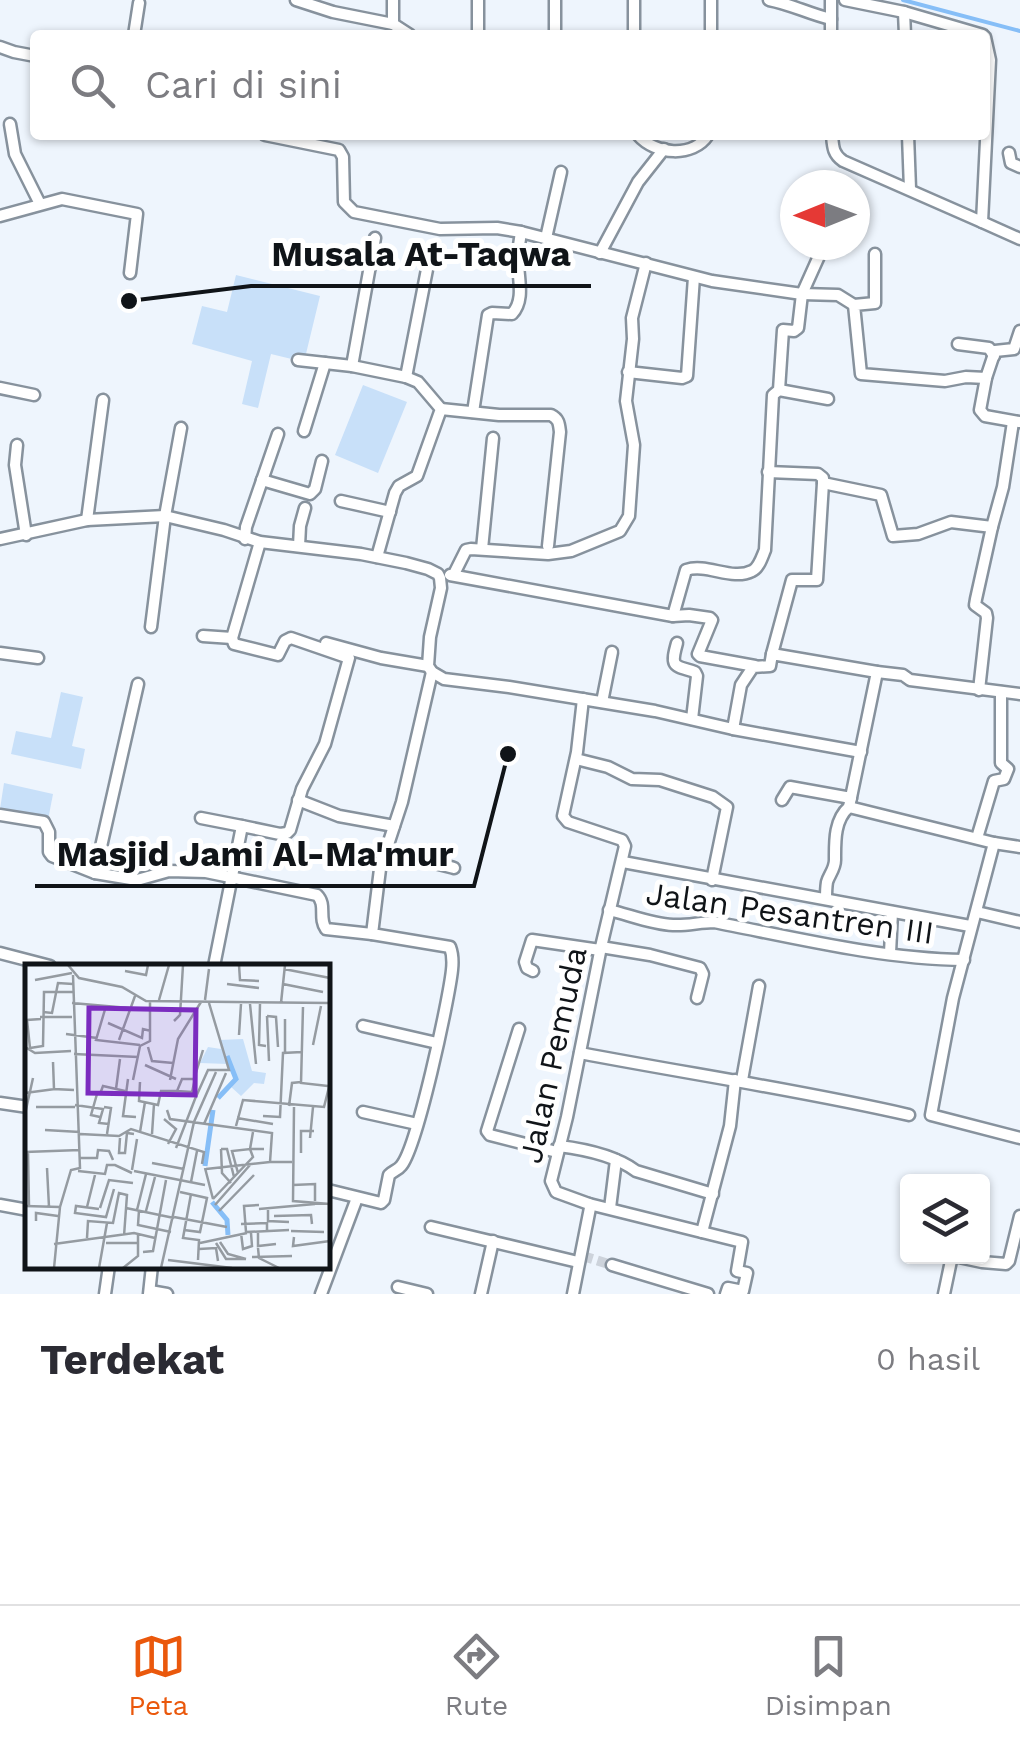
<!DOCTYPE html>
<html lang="id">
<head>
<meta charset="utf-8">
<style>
	body { margin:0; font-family:"Work Sans",sans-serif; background:#f7f7f7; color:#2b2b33 }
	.controls { position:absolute; right:30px; bottom:30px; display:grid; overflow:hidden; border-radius:10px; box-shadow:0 2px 8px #0004 }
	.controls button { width:90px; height:90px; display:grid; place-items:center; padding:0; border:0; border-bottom:2px solid #e1e1e2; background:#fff; color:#2b2b33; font:50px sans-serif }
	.compass { position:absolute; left:780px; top:170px; width:90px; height:90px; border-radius:50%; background:#fff; box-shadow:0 2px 8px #0004; rotate:269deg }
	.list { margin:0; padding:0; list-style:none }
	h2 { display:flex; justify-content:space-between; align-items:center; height:130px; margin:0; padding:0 40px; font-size:42px }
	h2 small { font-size:32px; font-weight:400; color:#7c7c81 }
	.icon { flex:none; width:55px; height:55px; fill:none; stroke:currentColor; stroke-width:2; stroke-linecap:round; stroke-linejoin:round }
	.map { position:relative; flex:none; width:1020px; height:1294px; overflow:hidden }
	.search { position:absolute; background:#fff; box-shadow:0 2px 8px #0004; left:30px; right:30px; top:30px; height:110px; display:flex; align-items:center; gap:25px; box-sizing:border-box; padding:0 35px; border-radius:10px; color:#7c7c81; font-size:38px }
	.sheet { height:310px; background:#fff }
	nav { display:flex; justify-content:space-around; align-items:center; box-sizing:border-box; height:140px; border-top:2px solid #e1e1e2; background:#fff; font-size:28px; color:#7c7c81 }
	nav a { display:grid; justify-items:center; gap:5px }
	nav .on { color:#ea580c }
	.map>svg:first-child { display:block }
	.green { fill:#c8e0f9 }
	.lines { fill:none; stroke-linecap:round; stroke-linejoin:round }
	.stream { stroke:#86bef7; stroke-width:4 }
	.minor-tunnel { stroke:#cdd3db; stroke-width:10; stroke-dasharray:10 5; stroke-linecap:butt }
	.minor-casing { stroke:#87929d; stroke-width:15 }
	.minor { stroke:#fff; stroke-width:10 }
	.labels { text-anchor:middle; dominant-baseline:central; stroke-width:10; stroke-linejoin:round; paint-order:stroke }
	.street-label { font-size:32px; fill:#101418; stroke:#fff }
	.inset-river { fill:none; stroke:#86bef7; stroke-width:5 }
	.inset-road { fill:none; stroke:#959ba1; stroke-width:2.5 }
	.view { fill:#7b2cbf; fill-opacity:0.15; stroke:#7b2cbf; stroke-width:5 }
	.inset-edge { fill:none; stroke:#101418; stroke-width:5 }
	.leader { fill:none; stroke:#101418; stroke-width:4 }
	.callout-dot { fill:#101418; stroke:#fff; stroke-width:4 }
	.callout-label { font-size:35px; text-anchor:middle; font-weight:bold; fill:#101418; stroke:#fff; stroke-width:10; stroke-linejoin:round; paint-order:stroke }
</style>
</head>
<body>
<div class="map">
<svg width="1020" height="1294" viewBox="0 0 1020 1294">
	<rect width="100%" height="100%" fill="#eef5fd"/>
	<g class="green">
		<polygon points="236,275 320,296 304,362 271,354 258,408 242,404 252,361 192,344 202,306 227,312"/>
		<polygon points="363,385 407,402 378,473 335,455"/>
		<polygon points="61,692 83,697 72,746 85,749 81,769 11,754 16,731 51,738"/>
		<polygon points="4,783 53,794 48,820 0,809"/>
	</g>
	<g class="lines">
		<polyline class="stream" points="903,0 1020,31"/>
		<polyline class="minor-tunnel" points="583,1256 612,1265"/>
		<g class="minor-casing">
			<g id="minor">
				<polyline points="296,0 333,12 393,24"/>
				<polyline points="393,0 393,24 410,35"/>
				<polyline points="555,0 555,35"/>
				<polyline points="711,0 711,35"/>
				<path d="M 769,0 C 791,4 809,14 831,19"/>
				<polyline points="845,0 904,12 983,35"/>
				<polyline points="904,12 905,35"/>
				<polyline points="134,35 139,3"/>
				<polyline points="478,35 478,0"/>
				<polyline points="634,35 634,0"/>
				<polyline points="831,35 831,0"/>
				<polyline points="0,47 14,52 35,56"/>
				<polyline points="10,124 15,154 40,204"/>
				<polyline points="265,135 339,150 343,157 344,202 354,212 440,229 497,228 521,232 712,281 802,294 838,295 854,305"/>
				<path d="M 638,135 C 655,155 693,158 708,135"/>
				<path d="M 832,135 C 833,147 833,154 843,161 L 982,222 L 990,60 L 985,37"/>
				<polyline points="908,135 910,189"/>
				<polyline points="1009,153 1011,163 1020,167"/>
				<polyline points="0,216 62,199 137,214 130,273"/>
				<polyline points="982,222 1020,239"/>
				<polyline points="546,238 561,172"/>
				<polyline points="600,253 638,182 664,149"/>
				<polyline points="875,254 875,303 854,305 861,374 945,381 966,377 986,378"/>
				<polyline points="958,344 989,348 994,356"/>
				<polyline points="298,360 352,366 406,377 418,382 441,409 417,476 399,486 395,493 377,557"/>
				<polyline points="352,366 375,238"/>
				<polyline points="628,372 682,378 687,376 694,277"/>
				<polyline points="406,377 430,254"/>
				<polyline points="0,388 34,395"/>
				<polyline points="779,390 828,399"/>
				<path d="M 441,409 L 499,415 L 551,415 C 559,419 559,424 560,432 L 548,546"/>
				<path d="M 473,412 L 488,315 L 492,313 L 512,314 C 526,299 517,276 518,257 C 518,249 520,240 521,232"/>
				<polyline points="1019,422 985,416 980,410 986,378 995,351 1014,349 1020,331"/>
				<polyline points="304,431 325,363"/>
				<polyline points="17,445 15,465 26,535"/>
				<polyline points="768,472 818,474 823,478 823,483 817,580 792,580 772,654"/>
				<polyline points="262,480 310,494 315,489 322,461"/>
				<polyline points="823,483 881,495 893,536 918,534 951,522 992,527 1003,487 1013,422"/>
				<polyline points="341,501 390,512"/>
				<polyline points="87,520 103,400"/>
				<polyline points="0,539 87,520 165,516 224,530 260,542 361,554 406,563 428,569 438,574 440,578 441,588 430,637 428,666 432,672 444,679 509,687 655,711 733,729 861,752"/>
				<polyline points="245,539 246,527 278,434"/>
				<polyline points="299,546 300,526 305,508"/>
				<polyline points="482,549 493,438"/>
				<polyline points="454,574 466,550 471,549 548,554 571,551 620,531 629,516 634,445 626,401 633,339 632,318 646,263"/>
				<polyline points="450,575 673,616 689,615 710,618 712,620 698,654 700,656 755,666"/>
				<path d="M 673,616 L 686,570 C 707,563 732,581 752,571 C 759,568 762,557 765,550 L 773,395 L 779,390 L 783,330 L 794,331 L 798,328 L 802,294 L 824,245"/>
				<polyline points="151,627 165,516 181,428"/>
				<polyline points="203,636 232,638"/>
				<polyline points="326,643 381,658 428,666"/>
				<path d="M 677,643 C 670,668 674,665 695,672 L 697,676 L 692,719"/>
				<polyline points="0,653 38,658"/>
				<polyline points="877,672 903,675 910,680 1020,694"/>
				<polyline points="979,690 987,618 986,613 975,605 976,599 992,527"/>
				<polyline points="602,702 612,652"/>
				<path d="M 733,729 L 741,685 L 753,667 L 770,666 L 772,654 L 877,672 L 849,807 C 834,820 835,842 835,860 C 835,869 829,875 827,882 C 826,888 826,893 826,899"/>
				<polyline points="576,759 608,767 632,779 660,780 713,797 727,807 712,880"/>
				<polyline points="298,800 339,816 394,826"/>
				<polyline points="782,800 790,787 851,798"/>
				<polyline points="849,807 994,843 1020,847"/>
				<path d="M 0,815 L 44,822 L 49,832 L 49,852 L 52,856 L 95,873 L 137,880 L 169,871 L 206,872 L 317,895 C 327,905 318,918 326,929 L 372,934"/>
				<polyline points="201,818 242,826"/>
				<polyline points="977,838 994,781 1004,779 1008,769 1001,763 1001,692"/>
				<polyline points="994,843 953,998 931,1115 1020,1138"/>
				<path d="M 384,854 C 402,854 435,863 454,868"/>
				<polyline points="623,862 970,926"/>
				<polyline points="95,873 138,684"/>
				<path d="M 609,910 C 630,915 652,924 673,925 C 687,926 700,922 714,922 C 796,938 881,959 964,960"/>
				<polyline points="977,912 1020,922"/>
				<polyline points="601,947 650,955 700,968 703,974 697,998"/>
				<polyline points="0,953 50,966"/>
				<polyline points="890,953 892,912"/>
				<polyline points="214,966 242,826 280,834 287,833 290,830 302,789 325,744 349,658 291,638 285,641 278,655 234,644 232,638 260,542"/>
				<polyline points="533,971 527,968 525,962 532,940 600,950"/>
				<polyline points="363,1026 437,1043"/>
				<polyline points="519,1029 487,1131 490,1135 557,1152"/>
				<path d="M 580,1053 C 690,1074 800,1090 909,1115"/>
				<polyline points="742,1080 759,986"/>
				<polyline points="0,1103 28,1107"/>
				<polyline points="363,1112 417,1124"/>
				<path d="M 559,1146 C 583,1149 616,1156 636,1171 L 713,1194"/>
				<path d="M 328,1190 L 381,1203 L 384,1200 L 389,1175 C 393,1171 398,1170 401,1166 C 417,1148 449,999 452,970 C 453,961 453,955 450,947 L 372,934 L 380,869 L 402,802 L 432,672"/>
				<polyline points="589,1204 742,1242 737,1271 747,1273 743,1291 728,1288 726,1294"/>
				<polyline points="0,1205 28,1210"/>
				<polyline points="610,1208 616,1160"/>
				<polyline points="431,1227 578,1262"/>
				<polyline points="702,1232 730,1126 735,1080"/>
				<polyline points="954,1256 982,1262 1006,1264 1009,1261 1020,1216"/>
				<polyline points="612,1265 708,1294"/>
				<polyline points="398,1287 427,1294"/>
				<polyline points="150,1291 167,1294"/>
				<polyline points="105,1294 109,1266"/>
				<polyline points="149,1294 152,1266"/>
				<polyline points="321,1294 357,1198"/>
				<polyline points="481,1294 493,1241"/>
				<polyline points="573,1294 590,1208 589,1204 556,1192 551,1181 567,1117 601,947 625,846 622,840 568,822 563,816 577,752 583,699"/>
				<polyline points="944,1294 952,1256"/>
			</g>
		</g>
		<use href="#minor" class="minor"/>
	</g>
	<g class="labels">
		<g class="street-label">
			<text transform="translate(790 913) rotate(8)">Jalan Pesantren III</text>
			<text transform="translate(553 1055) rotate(-78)">Jalan Pemuda</text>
		</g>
	</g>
	<g transform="translate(25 964)">
		<rect width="305" height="305" fill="#eef5fd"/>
		<path d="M 218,75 L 227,107 L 241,109 L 239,120 L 229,119 L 216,132 L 205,122 L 212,114 L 203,100 L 175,99 L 183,83 L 196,85 L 194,76 Z" fill="#c8e0f9"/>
		<path class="inset-river" d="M 193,134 L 211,115 L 202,92M 180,202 L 188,146M 187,238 L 202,256 L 203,271"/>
		<path class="inset-road" d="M 43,1 L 54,14 L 97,23 L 121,37 L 305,39M 214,1 L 215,16 L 234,17M 259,5 L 305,14M 100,7 L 121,11 L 123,1M 10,16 L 47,9M 202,20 L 234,24M 258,20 L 298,28M 134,36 L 144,1M 180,36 L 184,5M 47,39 L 104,44M 256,39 L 260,1M 225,40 L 231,100M 235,40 L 234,81 L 241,82M 81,42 L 71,76 L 115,81M 278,43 L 276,119 L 303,122M 18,48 L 27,49 L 33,19 L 48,20M 242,52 L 244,97M 242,52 L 251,53 L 253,83M 15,53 L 47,53M 16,55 L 2,56 L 5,84 L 18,82 L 19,28 L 48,28M 149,57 L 155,51 L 158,1M 83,59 L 117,74 L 118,65 L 126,67M 41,70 L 72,74M 214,71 L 216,40M 94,76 L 110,32M 288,81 L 296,42M 0,83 L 10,89 L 46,87M 123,83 L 127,97 L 148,99M 260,88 L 260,55M 49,90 L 113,93M 28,98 L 29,125 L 49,126M 120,101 L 151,115M 170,112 L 170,115 L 167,128 L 152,127 L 157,115 L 170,115M 103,115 L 98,152 L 111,153M 169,115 L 178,86M 108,116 L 115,82 L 125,77 L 125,36M 145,116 L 153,75 L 176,38M 115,118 L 114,137 L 133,141 L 136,127 L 152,127M 91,125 L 95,95M 0,129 L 30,125M 72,130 L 66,151 L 75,153M 75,130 L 78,122 L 100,127M 170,135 L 183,106 L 204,106 L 184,39M 50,141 L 78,145 L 74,159 L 84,160M 264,142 L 267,119 L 276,118M 11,143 L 50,143M 79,143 L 86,144 L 82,170M 269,143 L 268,237 L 305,240M 142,146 L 145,155 L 247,169 L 245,198 L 267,198M 0,150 L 8,114M 238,152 L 255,153 L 258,89 L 277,88M 212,154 L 248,160M 139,155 L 151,165 L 143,180M 179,160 L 201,109M 211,162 L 218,136 L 299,143 L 305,119M 20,166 L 55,168M 115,168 L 120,138M 228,168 L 225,185 L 239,185M 55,170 L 94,172 L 106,165 L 179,188 L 177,200M 127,170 L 129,140M 95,174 L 94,189 L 100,189 L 102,169 L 109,170M 285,174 L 288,143M 151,184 L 170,135M 196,185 L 197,209 L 206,219M 196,185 L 202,185 L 209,213M 3,187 L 4,242M 0,188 L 55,186M 276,189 L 276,167 L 289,167M 54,194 L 72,194 L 73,186 L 84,187 L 88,196M 127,199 L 159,205M 22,204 L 24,243M 180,204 L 188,235M 181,205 L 245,198M 107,206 L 112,175M 53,207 L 80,210 L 82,201 L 90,201 L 107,209M 109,207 L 180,221M 166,218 L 172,187M 268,221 L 290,220 L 290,237M 155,228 L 182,234 L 175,268 L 159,266M 166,230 L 158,274 L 174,276 L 173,296M 188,235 L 228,193 L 225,185 L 207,187 L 213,209M 190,241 L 225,201M 234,241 L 219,242 L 221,268 L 264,266M 0,242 L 35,243M 62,243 L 70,211M 75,244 L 84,216 L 108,219M 101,244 L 149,254M 74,245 L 51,242 L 50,249 L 81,253 L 89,225M 234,245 L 290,240M 112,246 L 121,210M 114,246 L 113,261 L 146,268M 243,246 L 243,257 L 264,258M 121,247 L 130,213M 194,247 L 229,211M 249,252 L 286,251 L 287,260M 149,253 L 202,263M 11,257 L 11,249 L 33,252M 216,260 L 242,259 L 242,267M 266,267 L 299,268M 233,268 L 233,282 L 251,280M 216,269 L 218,285 L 227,282 L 226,269M 269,273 L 268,282 L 305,277M 62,274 L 63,257 L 88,259 L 94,229 L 102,231 L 99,272M 195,278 L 203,290 L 221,295M 81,279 L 113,279M 175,279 L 222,269M 191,279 L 201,295 L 221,295M 29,280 L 109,269 L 130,274M 233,284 L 234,294 L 254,304M 174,285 L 191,284 L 193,297M 118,288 L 128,287 L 141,216M 227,293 L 267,292M 143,296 L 207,304M 29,304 L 35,243 L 46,206 L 55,204 L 48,11M 74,304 L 82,259M 98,304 L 113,292 L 113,270M 136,304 L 169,158 L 191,108"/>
		<path class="view" d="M 64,44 L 171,46 L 170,131 L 63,129 Z"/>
		<rect width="305" height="305" class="inset-edge"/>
	</g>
	<path class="leader" d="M129 301L251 286H591M508 754L474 886H35"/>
	<g class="callout-dot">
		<circle cx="129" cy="301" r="10"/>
		<circle cx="508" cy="754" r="10"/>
	</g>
	<g class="callout-label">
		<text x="421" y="266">Musala At-Taqwa</text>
		<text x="255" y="866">Masjid Jami Al-Ma'mur</text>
	</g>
</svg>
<div class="controls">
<button><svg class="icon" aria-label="layers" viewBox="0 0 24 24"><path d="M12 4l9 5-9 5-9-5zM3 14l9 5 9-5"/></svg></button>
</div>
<svg class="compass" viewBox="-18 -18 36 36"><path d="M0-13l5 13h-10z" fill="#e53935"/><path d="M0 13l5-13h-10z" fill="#7c7c81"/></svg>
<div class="search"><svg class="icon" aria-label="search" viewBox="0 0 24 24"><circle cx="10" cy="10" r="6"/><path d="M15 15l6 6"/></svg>Cari di sini</div>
</div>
<section class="sheet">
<h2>Terdekat<small>0 hasil</small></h2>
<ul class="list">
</ul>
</section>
<nav>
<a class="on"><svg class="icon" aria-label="map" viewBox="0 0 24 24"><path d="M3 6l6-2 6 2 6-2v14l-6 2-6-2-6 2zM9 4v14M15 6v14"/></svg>Peta</a>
<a><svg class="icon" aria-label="directions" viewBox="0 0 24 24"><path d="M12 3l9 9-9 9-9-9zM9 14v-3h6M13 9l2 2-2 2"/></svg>Rute</a>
<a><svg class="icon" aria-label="saved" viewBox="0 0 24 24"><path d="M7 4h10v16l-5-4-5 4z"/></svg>Disimpan</a>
</nav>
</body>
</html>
